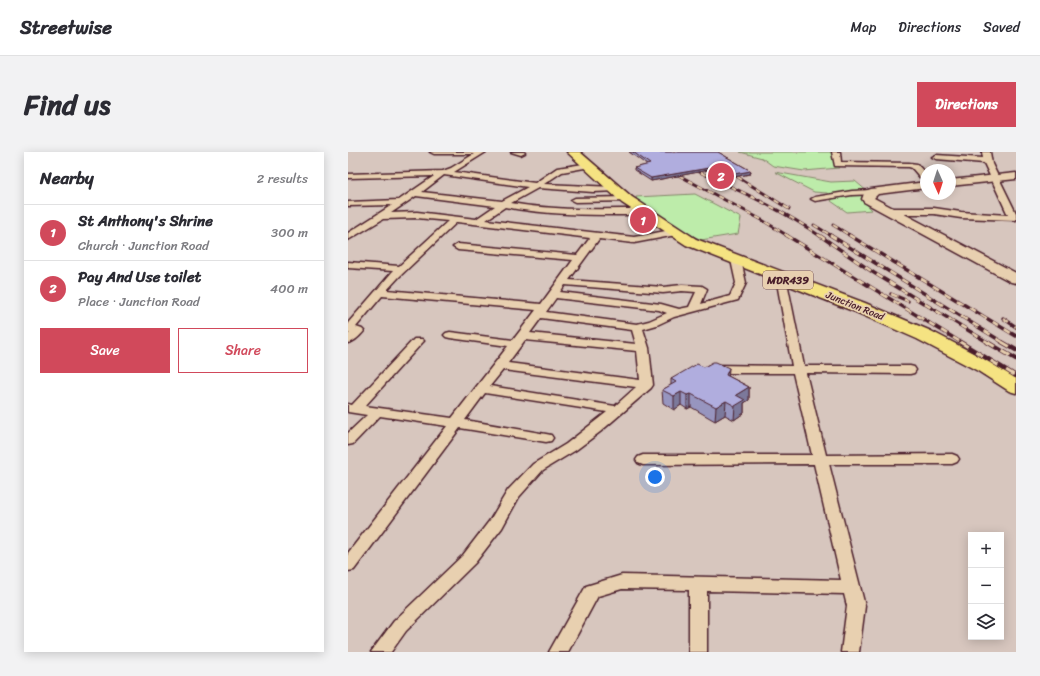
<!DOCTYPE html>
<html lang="en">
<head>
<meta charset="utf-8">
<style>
	body { margin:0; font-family:Sriracha,sans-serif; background:#f2f2f3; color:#2b2b33 }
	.controls { position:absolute; right:12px; bottom:12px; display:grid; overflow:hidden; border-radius:0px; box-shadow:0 2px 10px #0003 }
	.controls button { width:36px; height:36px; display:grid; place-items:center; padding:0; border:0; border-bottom:1px solid #e1e1e2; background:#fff; color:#2b2b33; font:20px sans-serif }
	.compass { position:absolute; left:572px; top:12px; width:36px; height:36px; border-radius:50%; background:#fff; box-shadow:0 2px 10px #0003; rotate:177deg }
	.you { position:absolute; left:307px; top:325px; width:14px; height:14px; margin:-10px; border:3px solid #fff; border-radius:50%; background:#1a73e8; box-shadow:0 0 0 6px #1a73e833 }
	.badge { display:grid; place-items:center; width:26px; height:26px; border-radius:50%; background:#d1495b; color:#fff; font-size:13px; font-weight:700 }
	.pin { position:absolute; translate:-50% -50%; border:2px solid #fff; box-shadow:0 1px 4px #0006 }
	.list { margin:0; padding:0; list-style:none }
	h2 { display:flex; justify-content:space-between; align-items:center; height:52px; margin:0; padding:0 16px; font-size:17px }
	h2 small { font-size:13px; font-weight:400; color:#7c7c81 }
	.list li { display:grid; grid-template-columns:26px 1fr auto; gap:12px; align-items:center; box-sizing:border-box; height:56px; padding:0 16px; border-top:1px solid #e1e1e2 }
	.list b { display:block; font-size:15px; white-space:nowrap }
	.list p { margin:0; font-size:13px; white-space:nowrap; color:#7c7c81 }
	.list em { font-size:13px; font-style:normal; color:#7c7c81 }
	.actions { display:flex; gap:8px; padding:12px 16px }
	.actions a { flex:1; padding:9px 0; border:1px solid #d1495b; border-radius:0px; text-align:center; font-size:14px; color:#d1495b }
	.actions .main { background:#d1495b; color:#fff }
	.icon { flex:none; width:22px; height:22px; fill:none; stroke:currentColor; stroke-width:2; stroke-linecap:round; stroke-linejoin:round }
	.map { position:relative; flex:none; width:668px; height:500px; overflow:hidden; border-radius:0px }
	header { display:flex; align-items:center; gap:24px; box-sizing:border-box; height:56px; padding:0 20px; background:#fff; border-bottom:1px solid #e1e1e2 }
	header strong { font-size:19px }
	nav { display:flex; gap:22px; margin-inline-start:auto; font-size:14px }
	.intro { display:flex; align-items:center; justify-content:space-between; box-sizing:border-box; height:96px; padding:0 24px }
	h1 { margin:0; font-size:28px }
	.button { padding:10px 18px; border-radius:0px; background:#d1495b; color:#fff; font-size:14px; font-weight:700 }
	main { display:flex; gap:24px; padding:0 24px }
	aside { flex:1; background:#fff; border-radius:0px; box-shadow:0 2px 10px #0003 }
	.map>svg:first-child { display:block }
	.green { fill:#bdecaa; stroke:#84866a }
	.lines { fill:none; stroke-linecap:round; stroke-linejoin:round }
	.street-casing { stroke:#4a1f2b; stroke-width:3 }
	.secondary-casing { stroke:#4a1f2b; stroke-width:3 }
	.primary-casing { stroke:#4a1f2b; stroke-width:3 }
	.street { fill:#e8d0b0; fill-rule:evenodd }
	.secondary { fill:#e8d0b0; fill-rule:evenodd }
	.primary { fill:#f5e382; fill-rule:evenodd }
	.rail-far2-casing { stroke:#4a1f2b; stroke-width:3 }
	.rail-far1-casing { stroke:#4a1f2b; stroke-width:3.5 }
	.rail-casing { stroke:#4a1f2b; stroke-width:4.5 }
	.rail-far2 { stroke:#e8d0b0; stroke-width:2; stroke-dasharray:5.5; stroke-linecap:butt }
	.rail-far1 { stroke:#e8d0b0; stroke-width:2.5; stroke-dasharray:7; stroke-linecap:butt }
	.rail { stroke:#e8d0b0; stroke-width:3; stroke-dasharray:9; stroke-linecap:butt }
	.wall { fill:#9795bf; stroke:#4a1f2b }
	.shaded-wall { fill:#7b799b; stroke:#4a1f2b }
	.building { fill:#b0adde; stroke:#4a1f2b }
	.labels { text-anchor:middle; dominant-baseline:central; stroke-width:3.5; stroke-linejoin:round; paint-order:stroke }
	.far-street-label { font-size:10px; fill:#4a1f2b; stroke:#e8d0b0 }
	.shield { fill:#e8d0b0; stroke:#795453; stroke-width:1 }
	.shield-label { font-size:11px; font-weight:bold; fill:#4a1f2b }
</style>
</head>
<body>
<header>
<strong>Streetwise</strong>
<nav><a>Map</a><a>Directions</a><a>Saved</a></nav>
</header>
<div class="intro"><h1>Find us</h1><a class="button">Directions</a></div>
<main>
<aside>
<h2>Nearby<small>2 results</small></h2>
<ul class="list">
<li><span class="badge">1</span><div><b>St Anthony's Shrine</b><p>Church · Junction Road</p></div><em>300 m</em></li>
<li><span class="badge">2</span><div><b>Pay And Use toilet</b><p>Place · Junction Road</p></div><em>400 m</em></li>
</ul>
<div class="actions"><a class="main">Save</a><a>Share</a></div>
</aside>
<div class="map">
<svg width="668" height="500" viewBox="0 0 668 500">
	<rect width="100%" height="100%" fill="#d7c6be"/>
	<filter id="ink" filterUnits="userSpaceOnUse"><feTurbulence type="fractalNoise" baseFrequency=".025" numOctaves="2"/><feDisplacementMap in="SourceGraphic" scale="8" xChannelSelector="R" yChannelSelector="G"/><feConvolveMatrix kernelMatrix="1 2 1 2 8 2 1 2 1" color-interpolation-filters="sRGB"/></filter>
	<g filter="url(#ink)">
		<g class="green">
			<polygon points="392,0 485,0 491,16 456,19 425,14 414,6"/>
			<polygon points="427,20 483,30 507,29 520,40 514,47 524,58 499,60 483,49 485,46 479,41 466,40"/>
			<polygon points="347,42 393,66 390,82 353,88 327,74 289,49 288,45"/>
		</g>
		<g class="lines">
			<g class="street-casing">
				<g id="street">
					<path d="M 82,0 L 138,0 L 106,20 L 187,31 L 209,16 L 242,11 L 242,15 L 214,20 L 196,32 L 266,35 L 269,35 L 269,39 L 245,40 L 190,36 L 163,51 C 207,59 253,57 298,57 L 302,60 L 298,63 C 251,63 203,64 157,55 L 138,68 L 286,85 L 328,77 L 332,80 L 328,83 L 286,91 L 251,87 L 221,128 L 315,135 L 334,133 L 354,134 L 359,137 L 353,152 L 382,144 L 388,131 L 383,108 L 388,105 L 393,108 L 398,131 L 390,148 L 326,165 L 309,173 L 295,177 L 301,196 L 305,233 L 303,236 L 252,280 L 228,298 L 195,318 L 171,345 L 154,376 L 127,411 L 58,479 L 43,500 L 23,500 L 46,469 L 115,403 L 142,368 L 160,338 L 185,312 L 218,292 L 259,260 L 137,241 L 117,268 L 198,282 L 203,283 L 205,286 L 203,289 L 198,290 L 112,276 L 6,418 L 0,419 L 0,401 L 99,274 L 32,264 L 5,292 L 0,293 L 0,281 L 19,263 L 0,260 L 0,252 L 4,253 L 66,187 L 74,187 L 76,189 L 74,191 L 17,254 L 104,266 L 160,194 L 102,186 L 98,185 L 96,183 L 98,181 L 102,180 L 165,188 L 188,158 L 34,144 L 8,175 L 14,177 L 16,179 C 12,184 6,190 0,191 L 0,182 L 2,181 L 0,180 L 0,171 L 45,119 L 0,116 L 0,110 L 51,114 L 100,69 L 69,66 L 35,67 L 0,88 L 0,81 L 44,53 L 0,54 L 0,50 L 51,48 L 86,24 L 0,26 L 0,22 L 95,19 L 103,16 L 126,2 L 86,2 ZM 96,23 L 180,35 L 154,49 L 74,40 ZM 68,44 L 147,54 L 128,67 L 69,60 L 43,61 ZM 109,70 L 242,86 L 229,103 L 110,92 L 105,95 L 110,98 L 225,108 L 193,152 L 39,138 L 51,125 ZM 217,133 L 315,141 L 334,139 L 348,140 L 341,155 L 331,157 L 313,152 L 212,140 ZM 208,146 L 311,158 L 319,161 L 301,169 L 289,172 L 198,160 ZM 193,166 L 284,178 L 288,192 L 182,181 ZM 177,188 L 289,199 L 292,228 L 160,211 ZM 155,218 L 288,235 L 267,254 L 142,234 Z"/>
					<polygon points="163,0 176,0 177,1 173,3"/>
					<polygon points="484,0 492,0 493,10 561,11 569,12 578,22 578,29 575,29 564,16 561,15 487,14"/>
					<polygon points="634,0 642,0 644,12 668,61 668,68 613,66 586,62 544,62 540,59 544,56 586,56 613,60 660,63 636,11 588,7 584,5 588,3 635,6"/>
					<polygon points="525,38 528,38 528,42 504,43 467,49 463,47 467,45 504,39"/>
					<polygon points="278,45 281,45 282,47 281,49 227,50 223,48 227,46"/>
					<polygon points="433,122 438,125 456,214 562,214 566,215 568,218 566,221 562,222 458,221 478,303 604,302 609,304 611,307 609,310 604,312 481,312 517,454 511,500 493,500 499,454 496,442 359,439 359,500 341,500 341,438 274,437 250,444 220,500 201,500 238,434 274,423 493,428 466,312 295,313 290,311 288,308 290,305 295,303 464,303 445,221 364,221 360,220 358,217 360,214 364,213 444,214 428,125"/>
				</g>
			</g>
			<g class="secondary-casing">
				<g id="secondary">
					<polygon points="668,21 668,27 602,34 602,28"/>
					<polygon points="578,30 578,36 530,42 526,46 668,121 668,131 663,130 516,50 514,47 517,39 523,37"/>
				</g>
			</g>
			<g class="primary-casing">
				<polygon id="primary" points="219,0 232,0 284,45 348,87 517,151 583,179 644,211 668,226 668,241 661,239 630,219 569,187 505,159 338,93 274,51"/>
			</g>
			<use href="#street" class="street"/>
			<use href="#secondary" class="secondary"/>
			<use href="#primary" class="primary"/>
			<g class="rail-far2-casing">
				<g id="rail-far2">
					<path d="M 343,16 C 387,37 432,56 472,84"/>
					<polyline points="321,18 414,68 440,84"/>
					<polyline points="380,19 441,57"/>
					<polyline points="466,73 484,84"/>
					<polyline points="485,73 503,84"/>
				</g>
			</g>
			<g class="rail-far1-casing">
				<g id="rail-far1">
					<polyline points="438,83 614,191"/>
					<polyline points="471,83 526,121 641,191"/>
					<polyline points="482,83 656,191"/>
					<polyline points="501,83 668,184"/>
					<polyline points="543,142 560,149"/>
					<polyline points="655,166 668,175"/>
				</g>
			</g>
			<g class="rail-casing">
				<g id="rail">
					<polyline points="612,190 668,224"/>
					<polyline points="639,190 668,207"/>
					<polyline points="654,190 668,198"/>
				</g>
			</g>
			<use href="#rail-far2" class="rail-far2"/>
			<use href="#rail-far1" class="rail-far1"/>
			<use href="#rail" class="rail"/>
		</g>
		<g class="wall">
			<polygon points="281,0 370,0 403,19 402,22 374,27 361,18 303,29 286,18 286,16 299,13"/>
			<polygon points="356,215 380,224 401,235 401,248 396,251 396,261 386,268 377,263 367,269 343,255 339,257 333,253 326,258 315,251 314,238 323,233 323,227"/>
		</g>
		<g class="shaded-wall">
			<polygon points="361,16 361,18 303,29 303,26"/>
			<polygon points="403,19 402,22 374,27 374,24"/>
			<polygon points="381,216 380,229 378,223"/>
			<polygon points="401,235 401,248 396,251 396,261 386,268 387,254 388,243"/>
			<polygon points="333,240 333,253 326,258 326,244"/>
			<polygon points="343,242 343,255 339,257 339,243"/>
			<polygon points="378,249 377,263 367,269 368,255"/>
		</g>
		<g class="building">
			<polygon points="285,0 370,0 403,19 374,24 361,16 303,26 286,16 302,12"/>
			<polygon points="365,210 368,210 381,216 378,223 401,235 388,243 397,248 387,254 378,249 368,255 343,242 339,243 333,240 326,244 314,238 328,230 323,227 349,212 356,215"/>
		</g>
	</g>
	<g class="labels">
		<g class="far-street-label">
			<text transform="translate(507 154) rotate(22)">Junction Road</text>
		</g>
		<rect class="shield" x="415" y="119" width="50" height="18" rx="3"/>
		<g class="shield-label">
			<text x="440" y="128">MDR439</text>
		</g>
	</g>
</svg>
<div class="controls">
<button>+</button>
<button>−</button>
<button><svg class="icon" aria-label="layers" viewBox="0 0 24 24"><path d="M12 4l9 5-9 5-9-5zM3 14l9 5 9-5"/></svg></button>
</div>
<svg class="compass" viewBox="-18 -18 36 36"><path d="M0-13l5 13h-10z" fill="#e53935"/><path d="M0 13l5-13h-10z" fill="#7c7c81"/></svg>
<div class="you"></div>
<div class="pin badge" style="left:295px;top:68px">1</div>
<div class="pin badge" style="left:373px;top:24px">2</div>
</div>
</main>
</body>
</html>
